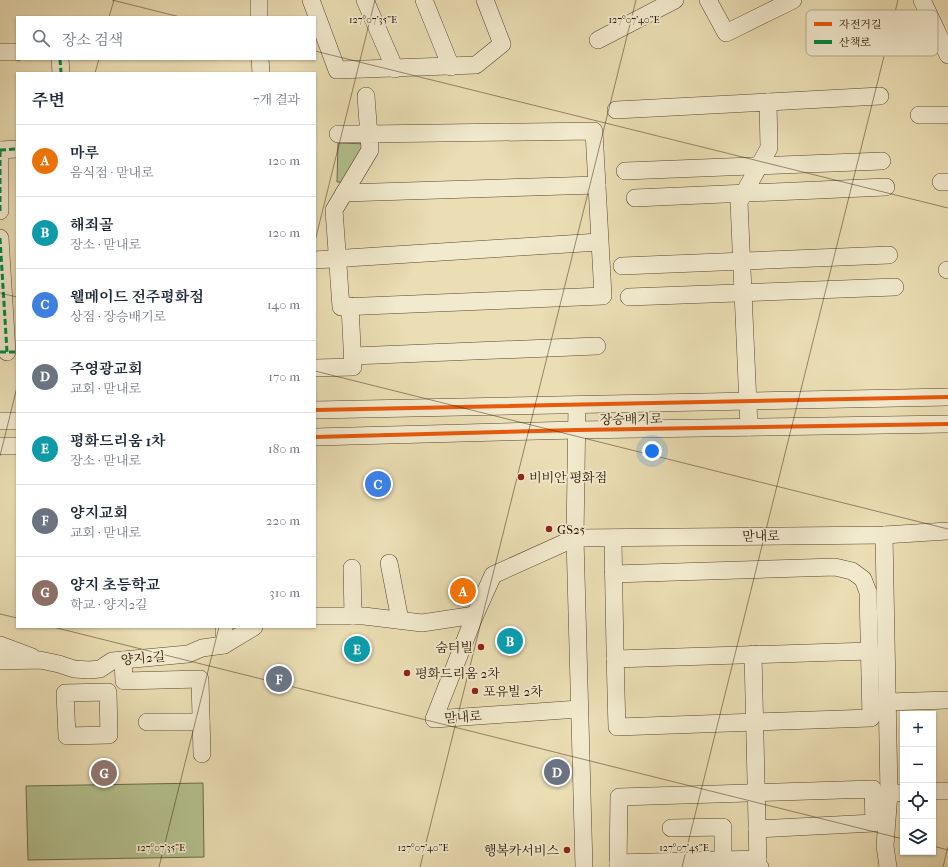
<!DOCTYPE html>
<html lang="ko">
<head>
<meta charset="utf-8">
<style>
	body { margin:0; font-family:"IM FELL French Canon","Noto Serif KR",serif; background:#f2f2f3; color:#1f2937 }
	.controls { position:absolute; right:12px; bottom:12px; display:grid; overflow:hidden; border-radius:0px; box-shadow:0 1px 3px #0004 }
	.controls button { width:36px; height:36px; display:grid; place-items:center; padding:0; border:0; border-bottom:1px solid #e0e1e3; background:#fff; color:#1f2937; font:20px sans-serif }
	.you { position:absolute; left:652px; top:451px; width:14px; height:14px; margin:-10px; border:3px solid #fff; border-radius:50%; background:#1a73e8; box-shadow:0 0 0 6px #1a73e833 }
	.badge { display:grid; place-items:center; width:26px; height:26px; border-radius:50%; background:#8f2418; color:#fff; font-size:13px; font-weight:700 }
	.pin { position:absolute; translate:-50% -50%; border:2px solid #fff; box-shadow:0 1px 4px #0006 }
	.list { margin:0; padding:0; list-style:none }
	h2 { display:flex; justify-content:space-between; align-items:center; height:52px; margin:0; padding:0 16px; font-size:17px }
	h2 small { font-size:13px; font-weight:400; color:#747a83 }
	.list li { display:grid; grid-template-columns:26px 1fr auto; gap:12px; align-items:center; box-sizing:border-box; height:72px; padding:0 16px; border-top:1px solid #e0e1e3 }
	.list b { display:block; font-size:15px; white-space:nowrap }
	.list p { margin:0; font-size:13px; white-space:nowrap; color:#747a83 }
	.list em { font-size:13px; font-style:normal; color:#747a83 }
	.icon { flex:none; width:22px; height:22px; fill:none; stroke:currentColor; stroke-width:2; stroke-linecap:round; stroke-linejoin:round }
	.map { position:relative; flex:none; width:948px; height:867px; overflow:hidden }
	.search { position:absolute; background:#fff; box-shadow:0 1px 3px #0004; left:16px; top:16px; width:300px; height:44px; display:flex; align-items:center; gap:10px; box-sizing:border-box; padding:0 14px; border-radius:0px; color:#747a83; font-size:15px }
	.panel { position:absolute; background:#fff; box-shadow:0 1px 3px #0004; left:16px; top:72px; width:300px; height:556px; border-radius:0px }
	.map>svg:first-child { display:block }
	.park { fill:#b4c290; stroke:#6e6a49 }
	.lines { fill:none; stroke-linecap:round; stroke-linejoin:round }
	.minor-casing { stroke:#59462e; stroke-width:18 }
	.minor { stroke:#f2eace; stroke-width:17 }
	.quiet { stroke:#00873e; stroke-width:3; stroke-dasharray:6 3; stroke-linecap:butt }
	.cycleway-casing { stroke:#f2eace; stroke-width:6 }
	.cycleway { stroke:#e8590c; stroke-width:4 }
	.ticks { fill:none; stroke:#281302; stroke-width:1; stroke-opacity:0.45 }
	.poi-dot { fill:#8f2418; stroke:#f2eace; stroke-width:1.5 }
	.labels { text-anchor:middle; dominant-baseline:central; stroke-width:3.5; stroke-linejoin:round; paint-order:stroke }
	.street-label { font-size:13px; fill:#281302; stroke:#f2eace }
	.poi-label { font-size:13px; fill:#281302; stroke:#f2eace; text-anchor:start }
	.key { fill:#f2eace; stroke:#b5aa91; stroke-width:1 }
	.key-label { font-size:11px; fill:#281302 }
	.ticks-label { font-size:10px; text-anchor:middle; fill:#281302; stroke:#f2eace; stroke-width:3.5; stroke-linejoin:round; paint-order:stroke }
</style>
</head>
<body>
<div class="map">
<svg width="948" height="867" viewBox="0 0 948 867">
	<rect width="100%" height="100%" fill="#ebdeb4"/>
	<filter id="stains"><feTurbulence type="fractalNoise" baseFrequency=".005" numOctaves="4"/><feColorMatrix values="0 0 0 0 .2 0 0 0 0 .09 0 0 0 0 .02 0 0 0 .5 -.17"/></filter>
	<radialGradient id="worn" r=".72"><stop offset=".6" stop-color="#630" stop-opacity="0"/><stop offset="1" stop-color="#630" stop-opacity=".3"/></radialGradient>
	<g class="park">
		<polygon points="338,143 369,144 350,182 337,182"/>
		<polygon points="203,783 204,857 28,860 26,786"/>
	</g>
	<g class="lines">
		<g class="minor-casing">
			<g id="minor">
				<polyline points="259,0 259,17"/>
				<polyline points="311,0 337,70 476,65 502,44 485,0"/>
				<polyline points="365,0 395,69"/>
				<polyline points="424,0 451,67"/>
				<polyline points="708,0 726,33 793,0"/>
				<polyline points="922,0 948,55"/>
				<polyline points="598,40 675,0"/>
				<polyline points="0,52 17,52"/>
				<polyline points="60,59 61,73"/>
				<polyline points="260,59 261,73"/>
				<polyline points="768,102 880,96"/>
				<polyline points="616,110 768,102 769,148 739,202 749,427"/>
				<polyline points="919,115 948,115"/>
				<polyline points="338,134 368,134 594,131 603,296 341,307 334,210 370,150 366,96"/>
				<polyline points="0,150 17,149"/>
				<polyline points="625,171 882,161"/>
				<polyline points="941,182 948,182"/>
				<polyline points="344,193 597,185"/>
				<polyline points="635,198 886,187"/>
				<polyline points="0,211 0,150"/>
				<polyline points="0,238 7,352"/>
				<polyline points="315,260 599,242"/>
				<polyline points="622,266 889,255"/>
				<polyline points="947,270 948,270"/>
				<polyline points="629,297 895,287"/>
				<polyline points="353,356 597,346"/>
				<polyline points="315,368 353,367 350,306"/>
				<polyline points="577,405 575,538 584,867"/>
				<polyline points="315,410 948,397"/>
				<polyline points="0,421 17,421"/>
				<polyline points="315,437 577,430 948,424"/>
				<polyline points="0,446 17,446"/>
				<polyline points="884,535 889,793 885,846 888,867"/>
				<path d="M 613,538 C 614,601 615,664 617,727 L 871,718 L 868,592 L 863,579 L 852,571 L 835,567 L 613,574"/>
				<polyline points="389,563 400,620"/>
				<polyline points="352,568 353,616"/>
				<polyline points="315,616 364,616 422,623 475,615"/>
				<polyline points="224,627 224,645"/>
				<polyline points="0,645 32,657"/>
				<polyline points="753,654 758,865 760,867"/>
				<polyline points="615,659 870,651"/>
				<polyline points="123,660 124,681 200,679 202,754"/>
				<polyline points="0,661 40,660 59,664 74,669 89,670 100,669 112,661 188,654 202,648 224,645 254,627"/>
				<polygon points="108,692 109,735 67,736 65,693"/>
				<polyline points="887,702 948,700"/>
				<polyline points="579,709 434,719 475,615 493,575 575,538 884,535 948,531"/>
				<polyline points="147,722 201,722"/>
				<polyline points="933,791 948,791"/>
				<polyline points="889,793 903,793"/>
				<polyline points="671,828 723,827 723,860"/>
				<polyline points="618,863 758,859"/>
				<polyline points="618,867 619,797 873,789 874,823 757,829"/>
			</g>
		</g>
		<use href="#minor" class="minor"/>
		<g class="quiet">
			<polyline points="60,59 61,73"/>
			<polyline points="0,150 17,149"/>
			<polyline points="0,211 0,150"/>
			<polyline points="0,238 7,352"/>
			<polyline points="0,352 17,352"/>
		</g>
		<g class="cycleway-casing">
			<g id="cycleway">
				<polyline points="315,410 948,397"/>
				<polyline points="315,437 577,430 948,424"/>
			</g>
		</g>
		<use href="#cycleway" class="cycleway"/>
	</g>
	<path class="ticks" d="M 112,0 L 180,17M 109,17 L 114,0M 315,51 L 948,208M 95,73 L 99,59M 315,241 L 375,0M 0,293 L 17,297M 315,371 L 948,529M 0,456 L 17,387M 0,614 L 17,618M 53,627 L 903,839M 933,846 L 948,850M 159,867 L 219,627M 420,867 L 636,0M 682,867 L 898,0M 943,867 L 948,847"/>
	<g class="poi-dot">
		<circle cx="521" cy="477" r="4"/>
		<circle cx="549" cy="529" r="4"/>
		<circle cx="481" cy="647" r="4"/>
		<circle cx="407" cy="673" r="4"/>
		<circle cx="475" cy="691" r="4"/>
		<circle cx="567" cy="850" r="4"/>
	</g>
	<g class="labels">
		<g class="street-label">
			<text transform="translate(631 419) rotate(-1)">장승배기로</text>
			<text transform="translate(761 536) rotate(-1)">맏내로</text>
			<text transform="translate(143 658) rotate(-5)">양지2길</text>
			<text transform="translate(463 717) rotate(-4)">맏내로</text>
		</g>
		<g class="poi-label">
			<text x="529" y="477">비비안 평화점</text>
			<text x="557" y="529">GS25</text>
			<text x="473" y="647" text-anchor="end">숨터빌</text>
			<text x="415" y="673">평화드리움 2차</text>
			<text x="483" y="691">포유빌 2차</text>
			<text x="559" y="850" text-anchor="end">행복카서비스</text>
		</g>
	</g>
	<rect x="806" y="10" width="132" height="46" rx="6" class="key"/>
	<rect x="814" y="22" width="18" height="4" fill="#e8590c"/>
	<rect x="814" y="40" width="18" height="4" fill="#00873e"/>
	<g class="key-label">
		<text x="839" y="28">자전거길</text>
		<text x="839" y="46">산책로</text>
	</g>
	<g class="ticks-label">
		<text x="373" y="23">127°07'35"E</text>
		<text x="634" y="23">127°07'40"E</text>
		<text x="161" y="851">127°07'35"E</text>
		<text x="423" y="851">127°07'40"E</text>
		<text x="684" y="851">127°07'45"E</text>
	</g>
	<rect width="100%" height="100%" filter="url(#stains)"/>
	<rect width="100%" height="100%" fill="url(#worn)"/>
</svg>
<div class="controls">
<button>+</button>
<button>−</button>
<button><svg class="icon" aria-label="locate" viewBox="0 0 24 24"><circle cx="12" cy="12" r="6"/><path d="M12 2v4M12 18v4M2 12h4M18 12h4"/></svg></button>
<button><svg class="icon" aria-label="layers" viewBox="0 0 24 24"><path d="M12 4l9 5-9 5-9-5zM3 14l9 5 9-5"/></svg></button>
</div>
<div class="you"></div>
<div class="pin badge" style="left:463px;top:591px;background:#e8710a">A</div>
<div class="pin badge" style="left:510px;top:641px;background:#0f9aa8">B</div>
<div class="pin badge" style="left:378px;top:484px;background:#3f7fe0">C</div>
<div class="pin badge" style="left:557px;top:772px;background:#6b7280">D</div>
<div class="pin badge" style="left:357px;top:649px;background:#0f9aa8">E</div>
<div class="pin badge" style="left:279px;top:679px;background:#6b7280">F</div>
<div class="pin badge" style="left:104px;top:773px;background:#8d6e63">G</div>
<div class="search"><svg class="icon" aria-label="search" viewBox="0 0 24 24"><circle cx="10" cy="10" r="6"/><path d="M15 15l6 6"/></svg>장소 검색</div>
<section class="panel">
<h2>주변<small>7개 결과</small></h2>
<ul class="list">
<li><span class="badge" style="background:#e8710a">A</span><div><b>마루</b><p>음식점 · 맏내로</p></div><em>120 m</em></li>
<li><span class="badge" style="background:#0f9aa8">B</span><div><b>해죄골</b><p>장소 · 맏내로</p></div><em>120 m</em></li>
<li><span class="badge" style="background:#3f7fe0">C</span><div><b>웰메이드 전주평화점</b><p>상점 · 장승배기로</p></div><em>140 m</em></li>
<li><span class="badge" style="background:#6b7280">D</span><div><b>주영광교회</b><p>교회 · 맏내로</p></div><em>170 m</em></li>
<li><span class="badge" style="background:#0f9aa8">E</span><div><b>평화드리움 1차</b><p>장소 · 맏내로</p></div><em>180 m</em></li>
<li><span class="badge" style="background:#6b7280">F</span><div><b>양지교회</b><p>교회 · 맏내로</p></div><em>220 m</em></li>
<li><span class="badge" style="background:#8d6e63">G</span><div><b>양지 초등학교</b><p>학교 · 양지2길</p></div><em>310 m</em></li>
</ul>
</section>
</div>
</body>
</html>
